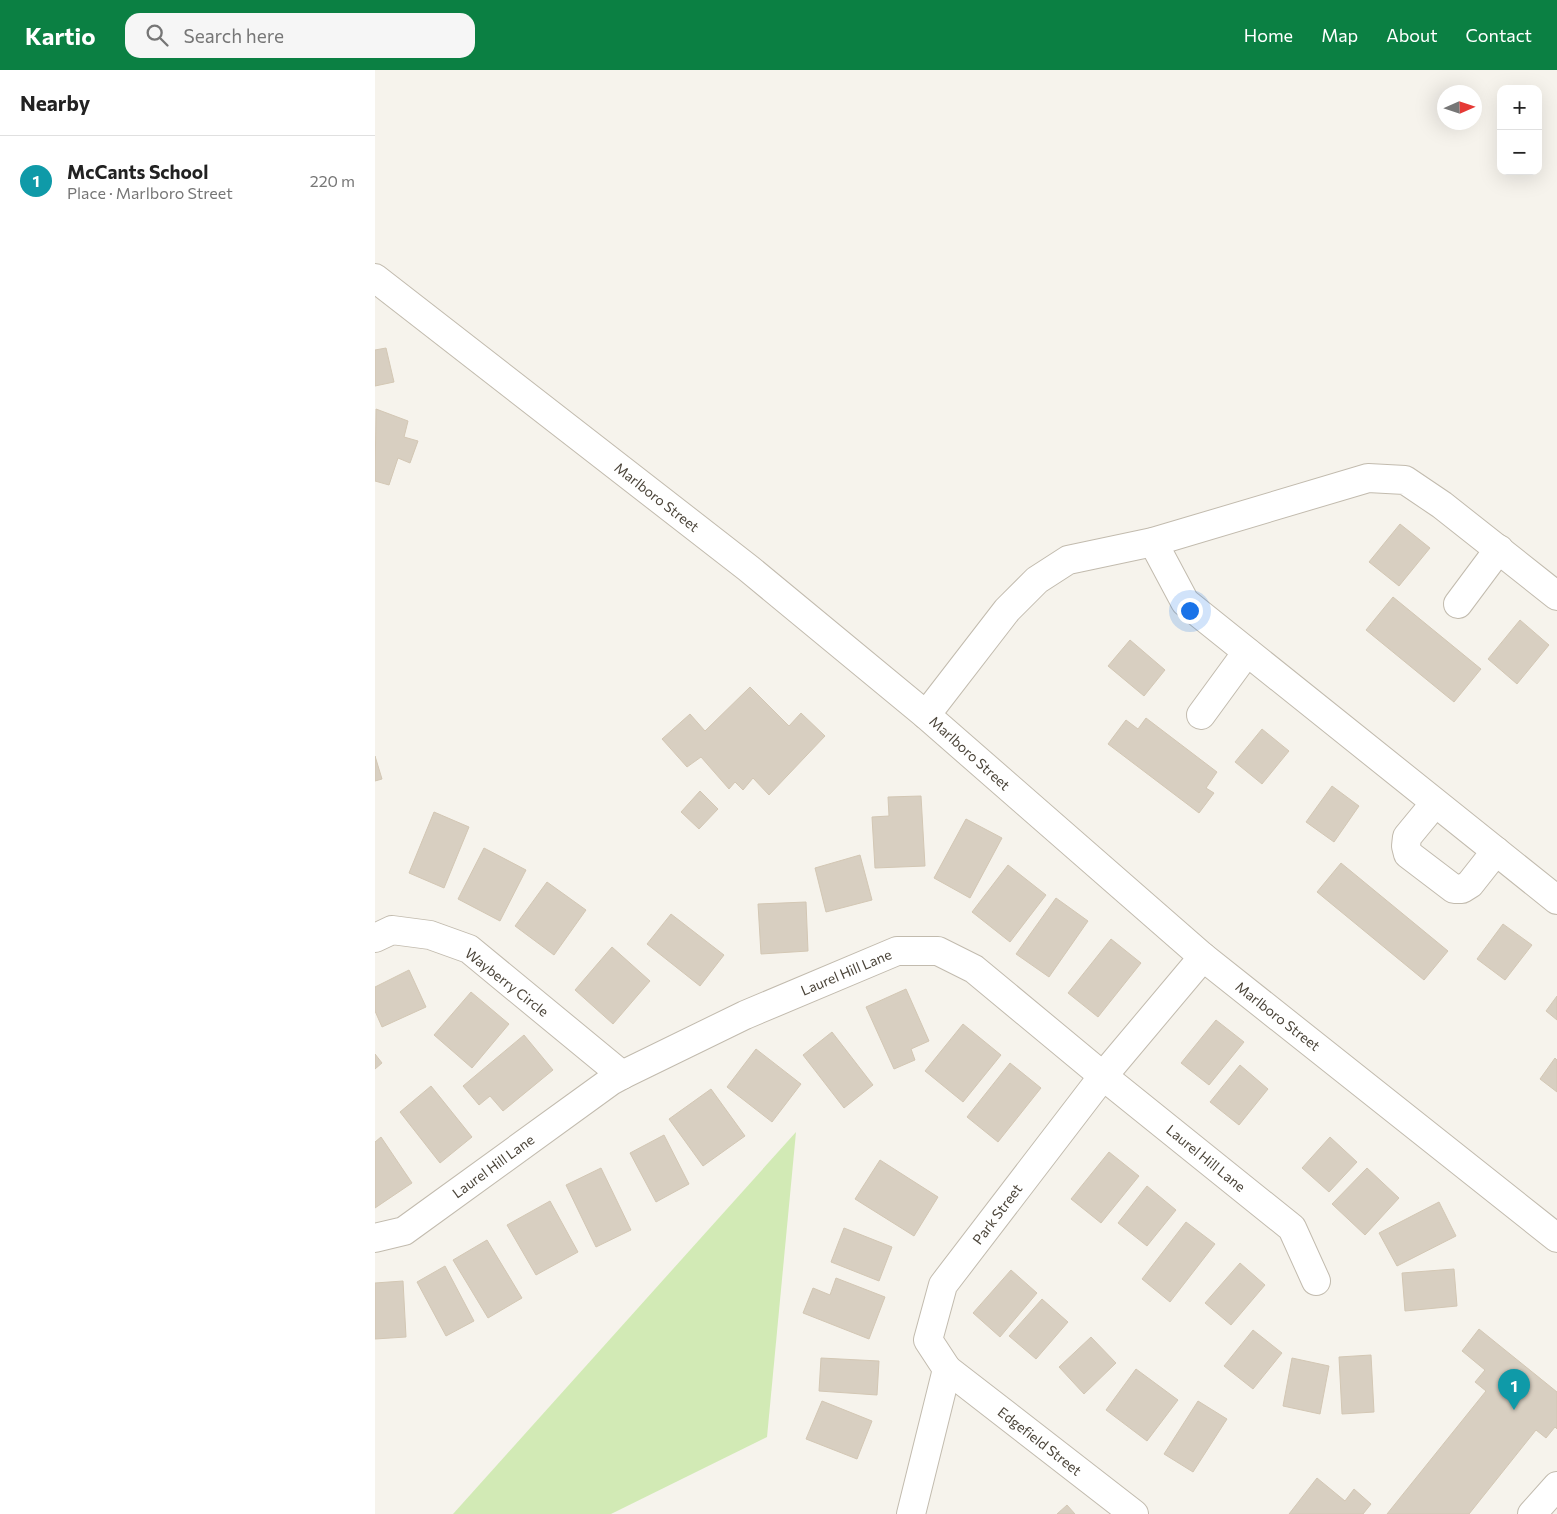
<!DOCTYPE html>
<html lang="en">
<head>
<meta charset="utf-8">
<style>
	body { margin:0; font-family:Commissioner,sans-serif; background:#f6f6f6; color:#222 }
	.controls { position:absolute; right:15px; top:15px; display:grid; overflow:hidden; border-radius:10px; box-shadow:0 5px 20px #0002 }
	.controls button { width:45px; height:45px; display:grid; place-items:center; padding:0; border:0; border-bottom:1px solid #e0e0e0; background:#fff; color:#222; font:25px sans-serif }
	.compass { position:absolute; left:1062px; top:15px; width:45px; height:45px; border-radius:50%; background:#fff; box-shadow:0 5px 20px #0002; rotate:87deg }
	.you { position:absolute; left:814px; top:540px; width:18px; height:18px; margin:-12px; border:4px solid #fff; border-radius:50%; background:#1a73e8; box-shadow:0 0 0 8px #1a73e833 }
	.badge { display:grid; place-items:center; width:32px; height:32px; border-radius:50%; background:#0b8043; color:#fff; font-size:16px; font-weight:700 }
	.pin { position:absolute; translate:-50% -41px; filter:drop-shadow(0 1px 2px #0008) }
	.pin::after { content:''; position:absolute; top:26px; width:18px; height:15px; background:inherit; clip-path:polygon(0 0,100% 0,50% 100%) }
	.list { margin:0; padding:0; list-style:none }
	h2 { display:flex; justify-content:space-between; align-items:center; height:65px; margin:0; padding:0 20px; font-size:21px }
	h2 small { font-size:16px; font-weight:400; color:#767676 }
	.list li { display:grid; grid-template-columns:32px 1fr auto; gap:15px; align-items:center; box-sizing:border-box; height:90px; padding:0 20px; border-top:1px solid #e0e0e0 }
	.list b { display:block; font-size:19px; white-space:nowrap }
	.list p { margin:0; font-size:16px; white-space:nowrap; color:#767676 }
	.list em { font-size:16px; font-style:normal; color:#767676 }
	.icon { flex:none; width:28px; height:28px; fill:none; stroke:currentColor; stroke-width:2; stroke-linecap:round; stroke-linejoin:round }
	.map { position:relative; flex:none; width:1182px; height:1444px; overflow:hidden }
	header { display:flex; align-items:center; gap:30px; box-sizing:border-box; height:70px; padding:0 25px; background:#0b8043; color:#fff }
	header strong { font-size:24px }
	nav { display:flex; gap:28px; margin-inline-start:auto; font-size:18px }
	.search { width:350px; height:45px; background:#f6f6f6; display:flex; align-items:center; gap:12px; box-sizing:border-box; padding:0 18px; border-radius:15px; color:#767676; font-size:19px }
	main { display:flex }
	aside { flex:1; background:#fff }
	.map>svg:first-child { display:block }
	.green { fill:#d2eab5 }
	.building { fill:#d8cfc1; stroke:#d3c7b4 }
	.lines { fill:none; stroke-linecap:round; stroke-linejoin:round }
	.minor-casing { stroke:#c2bbae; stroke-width:30 }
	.minor { stroke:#fff; stroke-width:28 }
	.labels { text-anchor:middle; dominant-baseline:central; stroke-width:4; stroke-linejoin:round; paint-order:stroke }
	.street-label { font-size:14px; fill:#4b4439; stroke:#fff }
</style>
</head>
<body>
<header>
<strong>Kartio</strong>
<div class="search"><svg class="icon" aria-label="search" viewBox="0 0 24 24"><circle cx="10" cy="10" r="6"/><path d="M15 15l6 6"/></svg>Search here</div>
<nav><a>Home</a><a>Map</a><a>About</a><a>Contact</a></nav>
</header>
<main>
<aside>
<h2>Nearby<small></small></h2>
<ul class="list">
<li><span class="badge" style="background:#0f9aa8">1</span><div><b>McCants School</b><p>Place · Marlboro Street</p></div><em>220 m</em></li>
</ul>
</aside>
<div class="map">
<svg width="1182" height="1444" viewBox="0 0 1182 1444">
	<rect width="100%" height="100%" fill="#f6f3ec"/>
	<polygon class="green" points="421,1062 392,1367 236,1444 78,1444"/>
	<g class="building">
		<polygon points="11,278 19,312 0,316 0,280"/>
		<polygon points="1,339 33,351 29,367 43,371 35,393 23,388 14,415 0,411"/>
		<polygon points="1025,454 1055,478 1024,516 994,492"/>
		<polygon points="1018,527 1106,599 1079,632 991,560"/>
		<polygon points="1145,550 1174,575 1142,614 1113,589"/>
		<polygon points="755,570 790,600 769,626 733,596"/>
		<polygon points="375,617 414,656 426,643 450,666 394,725 378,708 368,720 360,712 354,719 326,687 312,697 287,669 315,644 330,661"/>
		<polygon points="771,648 842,702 831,718 839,723 824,743 733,674 751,650 763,659"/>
		<polygon points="887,659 914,681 887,714 860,692"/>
		<polygon points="0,686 7,709 0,711"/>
		<polygon points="957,716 984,736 959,772 931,752"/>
		<polygon points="325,721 343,739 324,759 306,742"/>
		<polygon points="546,726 550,796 500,798 497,747 514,746 513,727"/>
		<polygon points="59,742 94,757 69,818 34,803"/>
		<polygon points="591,749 627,768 595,828 559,808"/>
		<polygon points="109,778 151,800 125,851 83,829"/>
		<polygon points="485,785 497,830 451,842 440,798"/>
		<polygon points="966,793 1073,881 1049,910 942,822"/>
		<polygon points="633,795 671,825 635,872 597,842"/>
		<polygon points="172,812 211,840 179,885 140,856"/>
		<polygon points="681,828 713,851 674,907 641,884"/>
		<polygon points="431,832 433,881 386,884 383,834"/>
		<polygon points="296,844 349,885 325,916 272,874"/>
		<polygon points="1128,854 1157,875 1130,910 1102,889"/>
		<polygon points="736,869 766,893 723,947 693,923"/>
		<polygon points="237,877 275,911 238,954 200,920"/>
		<polygon points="34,900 51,937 7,957 0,941 0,917"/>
		<polygon points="531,919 554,971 536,979 540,990 519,999 491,937"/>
		<polygon points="96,922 134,954 97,998 59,965"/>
		<polygon points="1182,926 1182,950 1171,941"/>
		<polygon points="841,950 869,972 834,1015 806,993"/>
		<polygon points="588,954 626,985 588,1032 550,1001"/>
		<polygon points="457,962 498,1015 469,1038 428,985"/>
		<polygon points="149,965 178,1000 128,1041 115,1026 104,1035 88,1016"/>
		<polygon points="381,979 426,1014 397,1052 352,1017"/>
		<polygon points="0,984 7,993 0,999"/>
		<polygon points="1180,988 1182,990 1182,1022 1165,1009"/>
		<polygon points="635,993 666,1018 623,1072 592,1047"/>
		<polygon points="865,995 893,1019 864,1055 835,1032"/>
		<polygon points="56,1016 97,1067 65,1093 25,1042"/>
		<polygon points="336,1019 370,1066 328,1096 294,1049"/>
		<polygon points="289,1065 314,1114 281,1132 255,1083"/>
		<polygon points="6,1067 37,1113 0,1138 0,1072"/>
		<polygon points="955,1067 982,1092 954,1122 927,1098"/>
		<polygon points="734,1082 764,1106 726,1153 696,1129"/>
		<polygon points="505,1090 563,1127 539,1166 480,1129"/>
		<polygon points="226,1098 256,1160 221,1177 191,1115"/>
		<polygon points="992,1098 1024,1128 990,1165 957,1134"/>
		<polygon points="772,1116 801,1140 772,1176 743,1153"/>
		<polygon points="175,1131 203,1182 161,1205 132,1155"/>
		<polygon points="1064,1132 1081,1166 1022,1196 1004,1163"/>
		<polygon points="811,1152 840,1174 795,1232 767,1209"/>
		<polygon points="469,1158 517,1177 504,1211 456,1192"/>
		<polygon points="112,1170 147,1228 113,1248 78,1190"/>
		<polygon points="865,1193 890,1215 856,1255 830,1233"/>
		<polygon points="70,1196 99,1251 71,1266 42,1212"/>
		<polygon points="1079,1199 1082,1236 1030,1241 1027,1203"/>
		<polygon points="636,1200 662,1223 625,1267 598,1243"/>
		<polygon points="461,1208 510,1227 494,1269 428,1243 438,1218 455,1225"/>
		<polygon points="28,1211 31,1267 0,1269 0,1213"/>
		<polygon points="667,1229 693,1252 661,1289 634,1266"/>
		<polygon points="1104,1259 1182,1322 1182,1359 1180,1357 1171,1368 1161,1360 1094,1444 1012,1444 1111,1321 1100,1312 1110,1300 1087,1281"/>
		<polygon points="878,1260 907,1283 878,1319 849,1296"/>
		<polygon points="716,1267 741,1293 709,1324 684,1297"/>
		<polygon points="996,1285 999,1342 967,1344 964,1287"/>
		<polygon points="446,1288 504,1291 502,1325 444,1321"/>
		<polygon points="917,1288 954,1296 945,1344 908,1336"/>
		<polygon points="761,1299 803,1330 772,1371 731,1340"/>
		<polygon points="447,1331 497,1351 482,1389 431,1369"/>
		<polygon points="823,1331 852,1349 818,1402 789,1384"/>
		<polygon points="942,1408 970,1431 979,1419 996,1434 988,1444 914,1444"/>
		<polygon points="692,1435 700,1444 682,1444"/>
	</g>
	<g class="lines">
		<g class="minor-casing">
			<g id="minor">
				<polyline points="0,208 373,498 551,645 828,887 1182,1168"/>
				<polyline points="778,472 810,532 1182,830"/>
				<polyline points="1083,534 1124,479"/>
				<polyline points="551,645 632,540 662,510 693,490 778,472 993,408 1030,410 1067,435 1182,526"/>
				<polyline points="826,645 872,582"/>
				<polyline points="1060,733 1032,767 1031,776 1033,784 1079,819 1087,819 1095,814 1121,781"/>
				<polyline points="0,868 17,860 55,865 94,879 247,1005"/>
				<polyline points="0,1168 29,1161 236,1011 247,1005 370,945 522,881 563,881 599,899 728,1006 917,1158 941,1211"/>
				<polyline points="572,1299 759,1444"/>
				<polyline points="536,1444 572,1299 553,1270 568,1215 728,1006 828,887"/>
				<polyline points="1157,1444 1182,1416"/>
			</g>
		</g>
		<use href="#minor" class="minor"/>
	</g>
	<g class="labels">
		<g class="street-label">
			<text transform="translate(282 427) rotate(38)">Marlboro Street</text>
			<text transform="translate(595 683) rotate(42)">Marlboro Street</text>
			<text transform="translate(471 902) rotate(-23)">Laurel Hill Lane</text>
			<text transform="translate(132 912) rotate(38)">Wayberry Circle</text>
			<text transform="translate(903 946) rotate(38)">Marlboro Street</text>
			<text transform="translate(831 1088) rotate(39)">Laurel Hill Lane</text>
			<text transform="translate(118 1096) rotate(-36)">Laurel Hill Lane</text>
			<text transform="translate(622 1144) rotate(-53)">Park Street</text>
			<text transform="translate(665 1371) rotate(38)">Edgefield Street</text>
		</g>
	</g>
</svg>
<div class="controls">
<button>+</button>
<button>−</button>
</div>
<svg class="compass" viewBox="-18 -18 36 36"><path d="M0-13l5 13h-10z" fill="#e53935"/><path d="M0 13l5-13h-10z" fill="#767676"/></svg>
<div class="you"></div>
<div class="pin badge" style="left:1139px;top:1340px;background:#0f9aa8">1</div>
</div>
</main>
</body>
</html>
